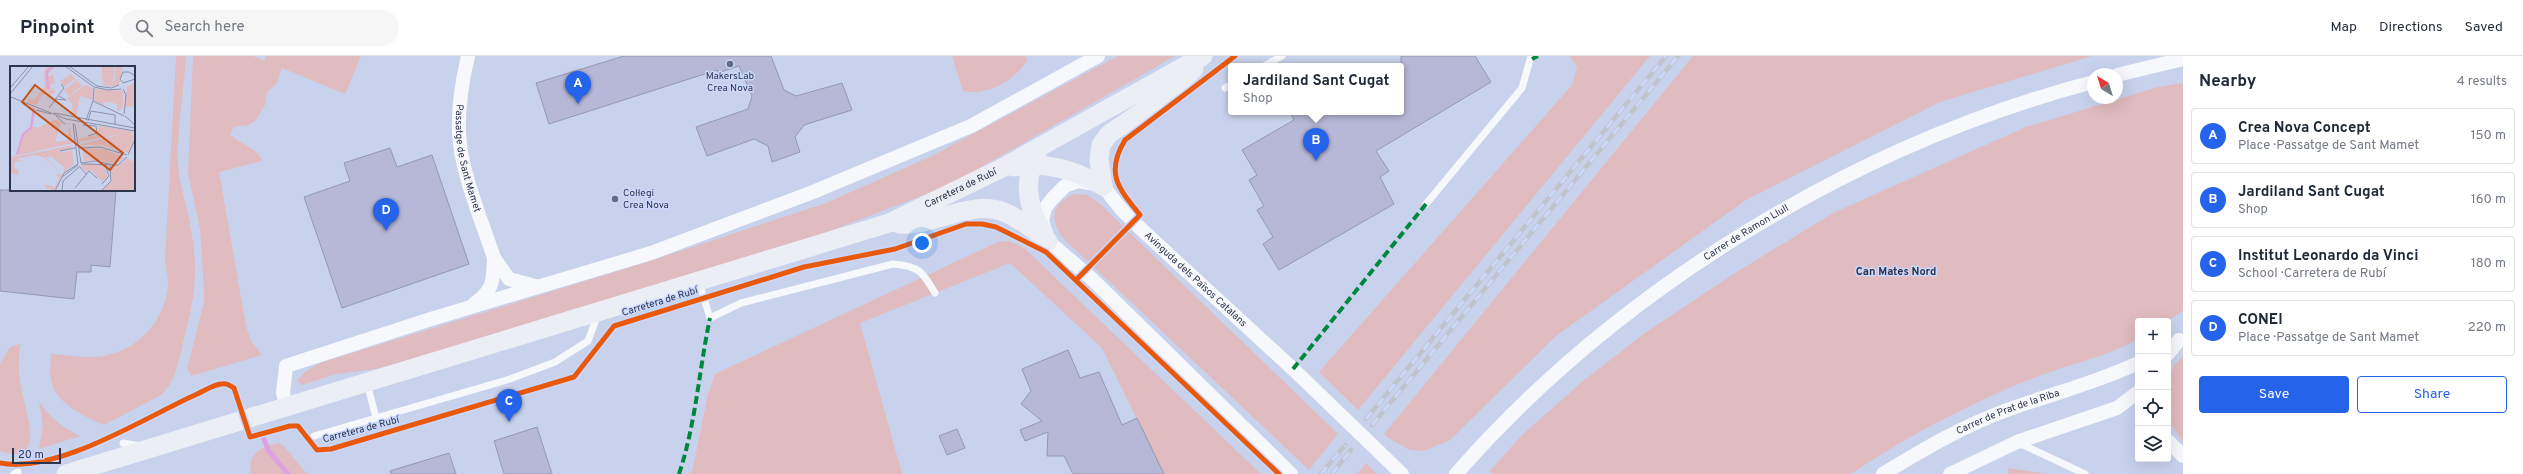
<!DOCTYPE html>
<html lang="en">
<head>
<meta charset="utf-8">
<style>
	body { margin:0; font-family:Overpass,sans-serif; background:#f6f6f7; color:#1f2937 }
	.controls { position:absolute; right:12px; bottom:12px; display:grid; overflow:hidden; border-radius:4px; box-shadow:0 4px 16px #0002 }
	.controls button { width:36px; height:36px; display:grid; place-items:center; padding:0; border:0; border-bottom:1px solid #e0e1e3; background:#fff; color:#1f2937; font:20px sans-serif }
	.compass { position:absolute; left:2087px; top:12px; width:36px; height:36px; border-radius:50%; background:#fff; box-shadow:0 4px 16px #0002; rotate:322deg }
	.scale { position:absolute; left:12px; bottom:10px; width:49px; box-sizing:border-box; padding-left:4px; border:2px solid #2d344c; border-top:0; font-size:11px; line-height:14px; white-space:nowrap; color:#2d344c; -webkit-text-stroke:3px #cbd8fd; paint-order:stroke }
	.you { position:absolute; left:922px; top:187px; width:14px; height:14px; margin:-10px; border:3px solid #fff; border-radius:50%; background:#1a73e8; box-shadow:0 0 0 6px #1a73e833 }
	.badge { display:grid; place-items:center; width:26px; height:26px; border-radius:50%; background:#2563eb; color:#fff; font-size:13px; font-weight:700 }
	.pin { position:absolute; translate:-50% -33px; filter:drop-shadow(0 1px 2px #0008) }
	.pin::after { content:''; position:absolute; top:21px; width:14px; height:12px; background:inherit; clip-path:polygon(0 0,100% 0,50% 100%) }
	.popup { position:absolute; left:1228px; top:7px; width:176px; height:52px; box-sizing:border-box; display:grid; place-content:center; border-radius:4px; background:#fff; filter:drop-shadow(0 1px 3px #0005); font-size:13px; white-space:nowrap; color:#747a83 }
	.popup b { font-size:15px; color:#1f2937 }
	.popup::after { content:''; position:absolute; left:50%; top:100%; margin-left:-8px; border:8px solid transparent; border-top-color:#fff }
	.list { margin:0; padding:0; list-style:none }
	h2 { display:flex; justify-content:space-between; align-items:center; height:52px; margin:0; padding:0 16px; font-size:17px }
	h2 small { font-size:13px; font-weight:400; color:#747a83 }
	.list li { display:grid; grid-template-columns:26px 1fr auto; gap:12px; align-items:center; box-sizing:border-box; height:56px; margin:0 8px 8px; padding:0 8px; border:1px solid #e0e1e3; border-radius:4px }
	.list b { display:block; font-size:15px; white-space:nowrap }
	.list p { margin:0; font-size:13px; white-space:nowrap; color:#747a83 }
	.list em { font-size:13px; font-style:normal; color:#747a83 }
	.actions { display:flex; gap:8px; padding:12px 16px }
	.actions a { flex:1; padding:9px 0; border:1px solid #2563eb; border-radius:4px; text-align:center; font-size:14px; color:#2563eb }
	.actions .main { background:#2563eb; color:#fff }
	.icon { flex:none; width:22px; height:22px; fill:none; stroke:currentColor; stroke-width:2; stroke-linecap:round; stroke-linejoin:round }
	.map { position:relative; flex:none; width:2183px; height:418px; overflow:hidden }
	header { display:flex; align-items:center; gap:24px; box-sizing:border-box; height:56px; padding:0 20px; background:#fff; border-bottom:1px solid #e0e1e3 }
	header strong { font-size:19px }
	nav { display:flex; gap:22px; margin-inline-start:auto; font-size:14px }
	.search { width:280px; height:36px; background:#f6f6f7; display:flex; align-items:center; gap:10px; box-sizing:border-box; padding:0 14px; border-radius:22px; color:#747a83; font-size:15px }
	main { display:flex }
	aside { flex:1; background:#fff }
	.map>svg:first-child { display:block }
	.green { fill:#e0bbbf }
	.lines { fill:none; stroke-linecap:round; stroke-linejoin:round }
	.stream { stroke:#dea1e2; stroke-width:5 }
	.building { fill:#b7b7d7; stroke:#9699b0 }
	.service { stroke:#f7f8fc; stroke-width:7 }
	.minor { stroke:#f7f8fc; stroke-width:14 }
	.secondary { stroke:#eceef5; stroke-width:19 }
	.rail-casing { stroke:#c1c4cc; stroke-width:4.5 }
	.rail { stroke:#cbd8fd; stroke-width:3; stroke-dasharray:9; stroke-linecap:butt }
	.quiet { stroke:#00873e; stroke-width:4; stroke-dasharray:8 4; stroke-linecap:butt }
	.cycleway-casing { stroke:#cbd8fd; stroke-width:8 }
	.cycleway { stroke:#e8590c; stroke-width:5 }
	.poi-dot { fill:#646b84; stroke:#cbd8fd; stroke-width:1.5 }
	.labels { text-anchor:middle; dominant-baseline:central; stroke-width:3; stroke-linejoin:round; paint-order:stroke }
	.poi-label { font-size:10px; fill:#2d344c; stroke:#cbd8fd }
	.street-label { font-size:10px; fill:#2d344c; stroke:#cbd8fd }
	.neighbourhood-label { font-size:11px; font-weight:bold; fill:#2d344c; stroke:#cbd8fd }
	.inset-river { fill:none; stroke:#dea1e2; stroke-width:2 }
	.inset-road { fill:none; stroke:#8b93ac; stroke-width:1 }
	.view { fill:#c35219; fill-opacity:0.15; stroke:#c35219; stroke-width:2 }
	.inset-edge { fill:none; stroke:#2d344c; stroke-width:2 }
</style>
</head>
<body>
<header>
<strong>Pinpoint</strong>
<div class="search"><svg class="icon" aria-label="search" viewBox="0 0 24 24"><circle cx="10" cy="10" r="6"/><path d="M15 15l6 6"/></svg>Search here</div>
<nav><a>Map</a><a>Directions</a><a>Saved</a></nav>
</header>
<main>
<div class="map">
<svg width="2183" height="418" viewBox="0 0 2183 418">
	<rect width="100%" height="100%" fill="#c9d2ec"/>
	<g class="green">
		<path d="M 176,0 L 186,0 C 184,35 177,71 178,106 C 179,131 189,155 192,180 C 199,221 193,248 183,287 C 178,307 176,325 161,339 L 104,369 C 85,361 54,347 51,323 C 49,315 51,306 51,298 C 67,299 87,303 103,300 C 138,294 165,265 168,229 C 168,221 166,212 165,204 Z"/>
		<path d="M 193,0 L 253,0 L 264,5 L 266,0 L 361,0 L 345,38 L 282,12 L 277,27 L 267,36 L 265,49 L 256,64 L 249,69 L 234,71 L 230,78 C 240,89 256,90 262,105 L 219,116 L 246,270 L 251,285 L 262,299 L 191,320 L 187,312 L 204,246 L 204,233 L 200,173 L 188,117 Z"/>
		<path d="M 952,0 L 1026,0 L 1027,5 C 1013,25 988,40 963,35 Z"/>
		<polygon points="1118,0 1175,0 950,129 822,178 444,295 375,313 336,318 302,329 297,325 305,316 320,307 647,206 826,147 932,100"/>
		<polygon points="1570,0 1650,0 1358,354 1319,316 1572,29 1577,11"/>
		<polygon points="1693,0 2092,0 1940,46 1746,144 1556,280 1450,384 1424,395 1410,394 1390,383 1384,378"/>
		<path d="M 2183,27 L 2183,255 L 2168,265 L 2138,265 L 2138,283 C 2109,300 2076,306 2045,318 C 1981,341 1907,380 1851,418 L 1492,418 L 1489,416 L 1521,380 L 1583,325 L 1645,277 L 1732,219 L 1833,157 L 2026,71 L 2158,31 Z"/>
		<path d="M 1074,138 L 1087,139 L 1100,148 L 1338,378 L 1309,414 L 1064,183 C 1048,162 1052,148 1074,138 Z"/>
		<polygon points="1005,185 1011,186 1024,192 1261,418 1164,418 1102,292 1010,207 860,267 902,418 687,418 692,416 708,338 715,318 998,186"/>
		<path d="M 20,288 C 19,301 18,313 20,325 C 22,347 51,414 0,395 L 0,308 L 10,291 Z"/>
		<polygon points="2183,300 2183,386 2168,364 2168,321 2176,307"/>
		<path d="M 39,345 C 49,361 63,372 80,380 L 39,393 L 43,369 Z"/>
		<path d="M 278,387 L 284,390 L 307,418 L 251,418 C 247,398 260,391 278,387 Z"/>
		<polygon points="1366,407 1377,418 1357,418"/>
		<polygon points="2008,412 2047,418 2009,418"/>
	</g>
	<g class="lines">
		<polyline class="stream" points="264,383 268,394 288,418"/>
	</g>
	<g class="building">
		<polygon points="624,0 771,0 784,34 796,40 842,27 852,54 804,69 795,81 800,96 772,106 768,90 754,83 707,100 696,71 748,53 752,40 739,10 718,17 717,14 549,68 536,27"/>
		<polygon points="1401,0 1475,0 1491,26 1376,95 1389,115 1380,121 1394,148 1279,214 1263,188 1273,181 1257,154 1264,150 1249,124 1257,119 1242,94 1294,64 1290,56 1401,56"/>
		<polygon points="390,92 397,111 432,99 469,208 342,252 304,141 350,125 344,107"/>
		<polygon points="0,134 116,134 110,211 91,209 91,216 77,216 74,243 0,235"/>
		<polygon points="1068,294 1080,322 1099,316 1122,369 1137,362 1164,418 1073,418 1064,400 1047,400 1048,376 1025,385 1020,374 1042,365 1021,348 1031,335 1022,313"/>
		<polygon points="537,371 552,418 504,418 494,385"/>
		<polygon points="957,373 965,392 947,399 939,380"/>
		<polygon points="449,397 456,418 391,418 390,415"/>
	</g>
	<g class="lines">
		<g class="service">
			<polyline points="1264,10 1282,0"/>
			<polyline points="1225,32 1231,29"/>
			<polyline points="1426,148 1522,32 1531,0"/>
			<path d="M 699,226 L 710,262 L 741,247 L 893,208 C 919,210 923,216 935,237"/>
			<polyline points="367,327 376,362"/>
			<polyline points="314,380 510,323 555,306 588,285 598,258"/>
			<polyline points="123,387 140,390"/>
			<polyline points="2019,387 2085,418"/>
			<polyline points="14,418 18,416"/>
		</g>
		<g class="minor">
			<path id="s1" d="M 468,0 C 462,25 458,50 459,76 C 460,114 482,165 494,202"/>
			<polyline points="2117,19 2183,3"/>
			<path d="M 474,248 C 494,233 493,226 494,202 L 509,223 L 535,230"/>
			<polyline points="2168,298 2179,284"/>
			<polyline points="287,352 283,337 286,310 431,263 651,197 813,136 971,70 1098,0"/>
			<polyline points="2168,385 2183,400"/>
			<path id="s2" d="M 1291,418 L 1092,223 L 1048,185 L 1042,164 L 1045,152 L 1053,142 L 1065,130 L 1078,125 L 1103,130 L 1121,153 L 1141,173 L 1293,313 L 1402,418"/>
			<path id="s3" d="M 1456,418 C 1619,232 1854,89 2093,26"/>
			<path id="s4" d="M 1883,418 C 1922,394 1963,370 2007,354 C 2051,338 2096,327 2138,307"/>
			<polyline points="1950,418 2017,386 2117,352 2138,336"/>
		</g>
		<g class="secondary">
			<path d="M 1037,99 C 1022,126 1028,153 1044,178"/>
			<path d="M 1013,111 C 1047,105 1074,114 1103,130"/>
			<polyline points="1103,130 1099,103 1101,89 1109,78 1168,38 1194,13"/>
			<path d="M 899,168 C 933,171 971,143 1004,156 C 1020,163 1034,174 1048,185"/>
			<path id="s5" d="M 66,418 L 889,167 L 1002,112 L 1203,0"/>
		</g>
		<g class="rail-casing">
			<g id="rail">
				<polyline points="1366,363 1666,0"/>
				<polyline points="1372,369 1678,0"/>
				<polyline points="1321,418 1345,389"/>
				<polyline points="1332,418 1351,394"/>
			</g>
		</g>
		<use href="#rail" class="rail"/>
		<g class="quiet">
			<polyline points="1532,3 1538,0"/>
			<polyline points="1293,313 1426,148"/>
			<path d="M 679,418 C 696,367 699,314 710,262"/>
		</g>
		<g class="cycleway-casing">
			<g id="cycleway">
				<path d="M 1076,224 L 1140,159 C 1118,132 1105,117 1125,84 L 1235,0"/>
				<path d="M 0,407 C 57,418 144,362 195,339 C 203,336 216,326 226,328 C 228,328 232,331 234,332 L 250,381 L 290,370 L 298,370 L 317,394 L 331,393 L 574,321 L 614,270 L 804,211 L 895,193 L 966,168 L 982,168 L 996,171 L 1046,196 L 1279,418"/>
			</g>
		</g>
		<use href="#cycleway" class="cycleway"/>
	</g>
	<g class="poi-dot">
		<circle cx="730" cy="8" r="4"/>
		<circle cx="615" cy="143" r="4"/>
	</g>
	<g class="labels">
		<g class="poi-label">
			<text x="730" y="20">MakersLab<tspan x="730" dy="12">Crea Nova</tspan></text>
			<text x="623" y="137" text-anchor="start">Col·legi<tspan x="623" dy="12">Crea Nova</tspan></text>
		</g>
		<g class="street-label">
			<text stroke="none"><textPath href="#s1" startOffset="104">Passatge de Sant Mamet</textPath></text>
			<text stroke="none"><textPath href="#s5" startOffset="940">Carretera de Rubí</textPath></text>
			<text stroke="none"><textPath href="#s3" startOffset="379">Carrer de Ramon Llull</textPath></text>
			<text stroke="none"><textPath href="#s2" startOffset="572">Avinguda dels Països Catalans</textPath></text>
			<text transform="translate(660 246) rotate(-17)">Carretera de Rubí</text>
			<text stroke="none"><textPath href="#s4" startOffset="140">Carrer de Prat de la Riba</textPath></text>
			<text transform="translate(361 374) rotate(-15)">Carretera de Rubí</text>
		</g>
		<g class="neighbourhood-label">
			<text x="1896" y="216">Can Mates Nord</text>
		</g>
	</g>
	<g transform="translate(10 10)">
		<rect width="125" height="125" fill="#c9d2ec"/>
		<path d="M 38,0 L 46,0 L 38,8 L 38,11 L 43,8 L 45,17 L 41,18 L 41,22 L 43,22 L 35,27 L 44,23 L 46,26 L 38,31 L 36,28 L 32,29 L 26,39 L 18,37 L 18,32 L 24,34 L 35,20 L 34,5 ZM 92,0 L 104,0 L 104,13 L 100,18 L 105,14 L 105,0 L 113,0 L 109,19 L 99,21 L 92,18 L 92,16 L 95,17 L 92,13 ZM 61,8 L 65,13 L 54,21 L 50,15 ZM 67,14 L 72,20 L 59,30 L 54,24 ZM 125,16 L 125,40 L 115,41 L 117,21 ZM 76,19 L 83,23 L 82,34 L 70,30 L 66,51 L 63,50 L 62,38 L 57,32 ZM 85,23 L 113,25 L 113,42 L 107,45 L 107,38 L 97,36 L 92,37 L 97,40 L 90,38 L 84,34 ZM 23,43 L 25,49 L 22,60 L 27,62 L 44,54 L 59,58 L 63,77 L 0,91 L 7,88 L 12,68 L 20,61 ZM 51,57 L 59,59 L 58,74 L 45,76 ZM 89,60 L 121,65 L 124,71 L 119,87 L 91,79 L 69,79 L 116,67 L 69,76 L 68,73 L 87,69 ZM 63,79 L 62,82 L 50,85 L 51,87 L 62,84 L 64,98 L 53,107 L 45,125 L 36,122 L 34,118 L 45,121 L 49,113 L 47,109 L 49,107 L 52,109 L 55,102 L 42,91 L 35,91 L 51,106 L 33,91 L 24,89 L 7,93 L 14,96 L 6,95 L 4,98 L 5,103 L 9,105 L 7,109 L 0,107 L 0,92 ZM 72,82 L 94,83 L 115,92 L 106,98 L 89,94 L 74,95 ZM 118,92 L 125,97 L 125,125 L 92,125 L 102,115 L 101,100 L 113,97 ZM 81,97 L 93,98 L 98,112 L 92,115 L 81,104 L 77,106 L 70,100 Z" fill="#e0bbbf" fill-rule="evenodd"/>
		<path class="inset-river" d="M 38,23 L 37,6 L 43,0M 7,88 L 13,68 L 21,62 L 24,42"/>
		<path class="inset-road" d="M 55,0 L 84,21 L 98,24 L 111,23M 59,0 L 87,20 L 101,22 L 109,19M 113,17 L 125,13M 113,17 L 110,13 L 113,6 L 119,6 L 125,10M 0,22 L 19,0M 113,23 L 116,29 L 114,48M 0,28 L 23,0M 1,31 L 56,53 L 125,65M 45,33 L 56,34 L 49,30M 83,35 L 114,50M 39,42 L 54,22 L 51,18M 26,44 L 41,48M 44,47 L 125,62M 46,50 L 55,58M 115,50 L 125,59M 76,54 L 83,35 L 84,22M 78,55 L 81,45 L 105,49 L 105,59M 73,59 L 86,60M 78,70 L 87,67 L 86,60M 69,82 L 90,81 L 117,89M 50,85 L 65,82M 118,89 L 125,73M 71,97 L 86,95 L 103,99M 68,98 L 63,58 L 65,59 L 71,97M 71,98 L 108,99 L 117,91M 69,100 L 77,109M 52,111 L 68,99M 92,118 L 99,110 L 95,99M 65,122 L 79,105 L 87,112M 45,125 L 54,107 L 68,98M 52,125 L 53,115 L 69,101M 91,125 L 101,115 L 100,100"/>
		<path class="view" d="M 25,19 L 113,87 L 100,104 L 12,36 Z"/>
		<rect width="125" height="125" class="inset-edge"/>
	</g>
</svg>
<div class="controls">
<button>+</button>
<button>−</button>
<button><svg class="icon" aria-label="locate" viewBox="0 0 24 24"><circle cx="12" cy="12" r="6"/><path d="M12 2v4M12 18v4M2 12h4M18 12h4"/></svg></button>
<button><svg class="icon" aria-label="layers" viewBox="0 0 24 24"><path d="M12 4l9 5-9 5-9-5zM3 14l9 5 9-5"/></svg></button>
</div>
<svg class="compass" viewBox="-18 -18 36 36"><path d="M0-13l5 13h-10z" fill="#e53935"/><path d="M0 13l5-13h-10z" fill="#747a83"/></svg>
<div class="scale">20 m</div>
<div class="you"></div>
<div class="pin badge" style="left:578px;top:48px">A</div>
<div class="pin badge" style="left:1316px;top:105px">B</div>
<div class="popup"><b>Jardiland Sant Cugat</b>Shop</div>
<div class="pin badge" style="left:509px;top:366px">C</div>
<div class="pin badge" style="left:386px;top:175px">D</div>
</div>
<aside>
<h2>Nearby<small>4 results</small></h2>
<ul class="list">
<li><span class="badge">A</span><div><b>Crea Nova Concept</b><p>Place · Passatge de Sant Mamet</p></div><em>150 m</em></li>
<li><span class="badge">B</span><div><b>Jardiland Sant Cugat</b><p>Shop</p></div><em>160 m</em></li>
<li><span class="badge">C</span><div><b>Institut Leonardo da Vinci</b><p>School · Carretera de Rubí</p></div><em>180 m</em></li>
<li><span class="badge">D</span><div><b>CONEI</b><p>Place · Passatge de Sant Mamet</p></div><em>220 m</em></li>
</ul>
<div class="actions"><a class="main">Save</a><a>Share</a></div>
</aside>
</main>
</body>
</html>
